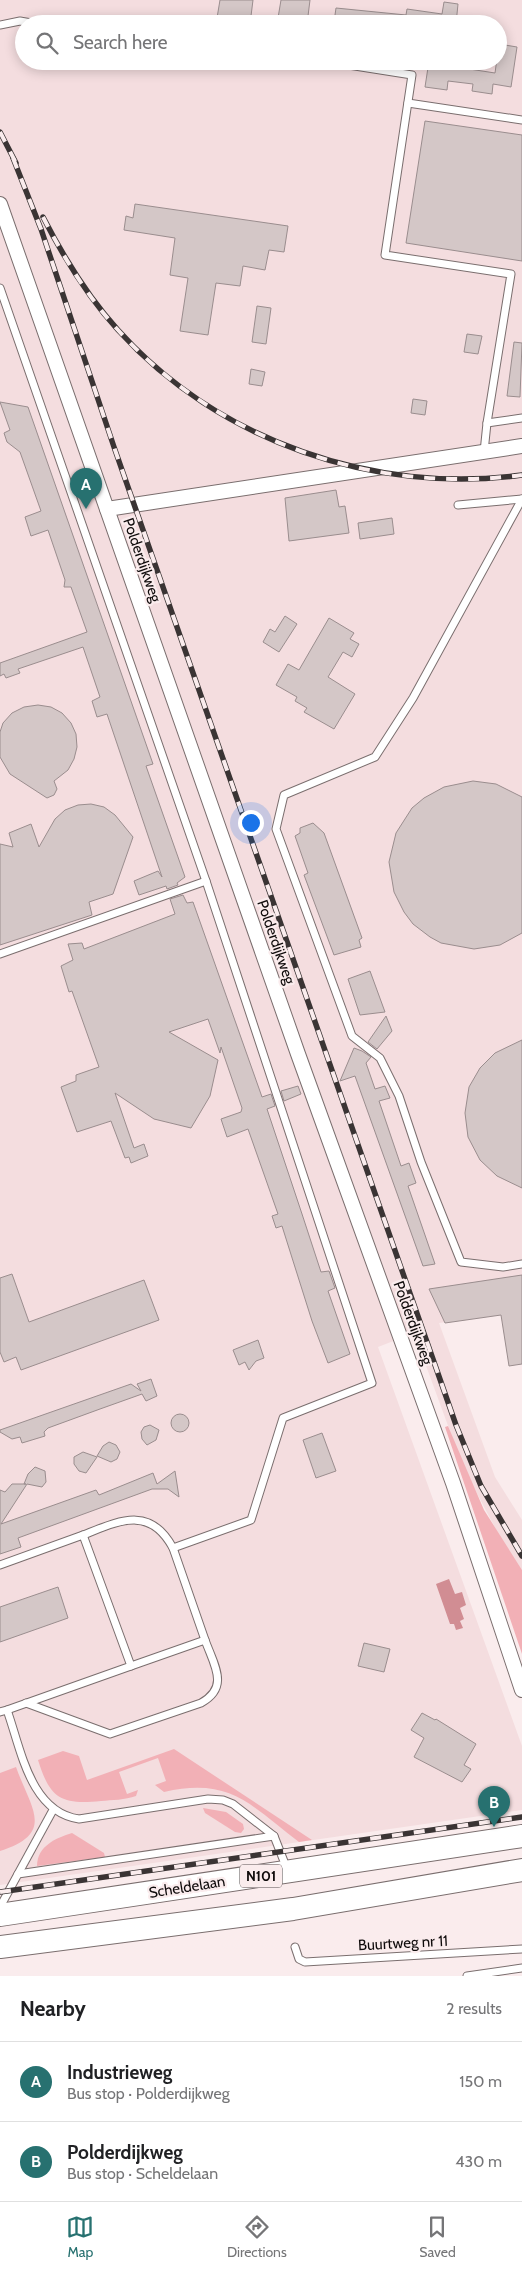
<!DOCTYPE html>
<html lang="en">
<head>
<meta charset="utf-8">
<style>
	body { margin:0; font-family:Cabin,sans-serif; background:#f2f2f2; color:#202124 }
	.you { position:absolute; left:250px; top:822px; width:18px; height:18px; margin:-12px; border:4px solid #fff; border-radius:50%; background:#1a73e8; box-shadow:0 0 0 8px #1a73e833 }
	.badge { display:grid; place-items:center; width:32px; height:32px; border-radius:50%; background:#277170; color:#fff; font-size:16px; font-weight:700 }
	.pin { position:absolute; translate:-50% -41px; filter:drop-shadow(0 1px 2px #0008) }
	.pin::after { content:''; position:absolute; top:26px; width:18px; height:15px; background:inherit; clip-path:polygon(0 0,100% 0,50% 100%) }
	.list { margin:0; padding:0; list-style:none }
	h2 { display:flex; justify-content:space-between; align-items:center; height:65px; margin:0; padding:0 20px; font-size:21px }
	h2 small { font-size:16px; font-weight:400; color:#757577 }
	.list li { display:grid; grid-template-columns:32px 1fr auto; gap:15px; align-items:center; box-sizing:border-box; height:80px; padding:0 20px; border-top:1px solid #e0e0e0 }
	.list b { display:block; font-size:19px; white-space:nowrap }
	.list p { margin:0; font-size:16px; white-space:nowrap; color:#757577 }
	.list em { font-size:16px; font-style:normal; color:#757577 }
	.icon { flex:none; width:28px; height:28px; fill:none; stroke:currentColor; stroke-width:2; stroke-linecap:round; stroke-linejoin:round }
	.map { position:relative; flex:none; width:522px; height:1976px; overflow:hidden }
	.search { position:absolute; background:#fff; box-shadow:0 2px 12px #0003; left:15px; right:15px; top:15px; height:55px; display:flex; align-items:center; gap:12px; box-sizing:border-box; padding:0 18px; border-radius:28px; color:#757577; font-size:19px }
	.sheet { height:225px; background:#fff }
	nav { display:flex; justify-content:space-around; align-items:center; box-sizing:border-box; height:70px; border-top:1px solid #e0e0e0; background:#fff; font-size:14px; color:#757577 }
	nav a { display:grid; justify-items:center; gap:2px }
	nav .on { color:#277170 }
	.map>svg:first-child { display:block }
	.built { fill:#f4dddf; fill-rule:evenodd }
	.green { fill:#f2b0b6 }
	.water { fill:#d18d93 }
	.building { fill:#d4c7c7; stroke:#9a8d8e }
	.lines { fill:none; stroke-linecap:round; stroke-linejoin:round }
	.service-casing { stroke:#7a6e6e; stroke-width:9 }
	.minor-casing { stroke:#7a6e6e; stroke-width:16 }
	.primary-casing { stroke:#7a6e6e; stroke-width:24 }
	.service { stroke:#fff; stroke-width:7 }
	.minor { stroke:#fff; stroke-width:14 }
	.primary { stroke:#fff; stroke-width:22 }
	.rail-casing { stroke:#3a3434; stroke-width:5.5 }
	.rail { stroke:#faeced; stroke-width:4; stroke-dasharray:11; stroke-linecap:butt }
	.labels { text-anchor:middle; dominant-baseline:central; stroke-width:4.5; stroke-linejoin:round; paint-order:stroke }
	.shield { fill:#faeced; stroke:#564e4f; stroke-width:1 }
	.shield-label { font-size:14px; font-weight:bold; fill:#0f0b0b }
	.street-label { font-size:15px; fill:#0f0b0b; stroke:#faeced }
</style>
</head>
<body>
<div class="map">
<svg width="522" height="1976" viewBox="0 0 522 1976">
	<rect width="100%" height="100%" fill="#faeced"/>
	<path class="built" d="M 0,0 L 522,0 L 522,1311 L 439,1323 L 495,1477 L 522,1520 L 522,1570 L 501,1539 L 472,1484 L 454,1442 L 414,1333 L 378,1347 L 522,1746 L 522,1810 L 0,1885 ZM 24,24 L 498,24 L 498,61 L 24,61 Z"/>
	<g class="green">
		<polygon points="448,1426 484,1510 522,1570 522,1654 445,1427"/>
		<path d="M 174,1749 L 312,1840 L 299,1842 C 250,1805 231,1777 164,1792 L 155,1785 L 166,1781 L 158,1758 L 119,1772 L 127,1794 L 138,1790 L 136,1796 C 125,1800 112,1800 101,1801 C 60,1805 50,1798 38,1760 L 63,1751 L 79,1756 L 87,1780 Z"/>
		<path d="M 16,1767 C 31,1809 56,1833 0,1851 L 0,1773 Z"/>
		<polygon points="203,1808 226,1812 243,1824 244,1829 241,1833 235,1832 205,1813"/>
		<path d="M 72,1833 L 104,1853 L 105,1857 L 37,1866 C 37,1846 56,1838 72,1833 Z"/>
	</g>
	<polygon class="water" points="449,1579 455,1594 462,1592 466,1605 460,1608 464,1619 460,1621 463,1628 456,1630 454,1624 450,1624 436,1584"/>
	<g class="building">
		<polygon points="220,0 253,0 250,24 216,24"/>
		<polygon points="281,0 310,0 307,24 277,24"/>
		<polygon points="444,2 458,4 456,24 334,22 336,8 406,15 407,9 442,14"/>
		<polygon points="499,44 517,47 511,87 493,84 492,94 472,91 473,84 448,81 447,90 425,87 429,61 451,61 450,66 495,73"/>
		<polygon points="425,121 522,135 522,261 406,243"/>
		<polygon points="135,204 288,226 284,252 269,250 265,270 243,266 240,286 216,283 208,335 180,331 188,278 170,275 175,238 124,230 126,216 133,218"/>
		<polygon points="257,306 271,308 266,344 252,342"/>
		<polygon points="467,334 482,336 478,354 464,352"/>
		<polygon points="514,342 522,343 520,397 507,396"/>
		<polygon points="251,369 265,372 262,386 249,384"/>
		<polygon points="413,399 427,401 425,415 411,413"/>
		<polygon points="0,402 28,407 153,764 146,766 185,877 177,883 178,885 167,889 166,886 139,895 134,881 158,871 162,877 107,714 97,717 92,701 100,697 83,647 18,669 20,673 6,678 4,674 0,676 0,663 87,632 71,587 64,587 65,580 48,530 31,536 25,517 41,511 20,452 7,442 4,433 10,430"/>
		<polygon points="336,490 339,507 345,506 349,533 289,541 285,498"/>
		<polygon points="392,518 394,534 360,539 358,523"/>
		<polygon points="285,616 297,624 279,652 263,642 270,629 275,632"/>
		<polygon points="329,618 354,633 350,639 359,644 352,657 343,652 328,677 355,694 334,729 304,712 307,708 295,701 297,697 276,685 288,664 299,670"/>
		<polygon points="38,705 51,707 62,713 71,723 76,734 77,747 74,759 68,770 54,781 57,789 54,795 47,798 10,774 0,757 0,732 3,723 12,713 24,707"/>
		<polygon points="473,781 496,784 522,797 522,933 500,945 474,949 441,943 430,937 413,924 404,912 394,892 389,862 396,833 412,808 424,798 444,787"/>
		<polygon points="91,804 104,807 115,815 133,837 113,894 89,902 92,915 0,945 0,844 13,847 9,833 31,824 39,847 55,819 65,810 78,805"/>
		<polygon points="313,823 324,833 362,938 359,940 361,947 334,955 304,875 308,873 295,836 300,833 300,828"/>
		<polygon points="183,895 187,903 193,902 262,1097 271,1094 275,1106 267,1109 302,1214 321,1272 329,1271 335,1288 328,1291 350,1354 328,1363 312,1321 282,1226 276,1228 272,1216 278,1214 248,1129 227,1137 221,1119 241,1112 242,1108 221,1047 220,1053 208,1019 169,1032 218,1060 210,1096 191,1128 154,1119 115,1093 134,1148 144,1144 148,1156 131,1163 129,1157 125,1158 111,1121 77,1132 61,1087 76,1081 76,1075 99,1067 72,991 69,992 61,966 73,960 68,944 82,943 84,949 175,914 170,899"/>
		<polygon points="370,971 385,1012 360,1015 348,979"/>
		<polygon points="386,1016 392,1031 377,1049 368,1042"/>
		<polygon points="522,1040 522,1188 497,1176 480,1160 468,1137 465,1113 469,1087 480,1068 495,1053"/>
		<polygon points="354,1048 362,1051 371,1057 366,1063 375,1089 385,1086 390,1098 379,1101 401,1166 409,1163 416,1183 408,1186 435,1264 423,1266 355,1076 340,1081"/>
		<polygon points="298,1086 301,1094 284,1101 281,1091"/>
		<polygon points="12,1274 29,1322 144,1280 159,1320 21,1370 16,1357 4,1362 0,1352 0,1278"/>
		<polygon points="522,1275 522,1364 509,1366 501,1315 445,1323 429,1289"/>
		<polygon points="258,1340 264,1358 256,1361 249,1370 245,1362 239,1365 233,1350"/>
		<polygon points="151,1379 157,1396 146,1401 142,1394 100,1409 48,1428 44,1432 45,1436 22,1443 20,1437 12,1439 0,1432 0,1430 131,1384 141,1391 137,1384"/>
		<circle cx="180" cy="1423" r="9"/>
		<polygon points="150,1425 159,1430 156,1440 147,1445 142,1439 141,1432 144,1427"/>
		<polygon points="322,1433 336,1471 316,1478 303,1440"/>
		<polygon points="109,1442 116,1445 120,1452 117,1459 111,1462 97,1456 103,1446"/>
		<polygon points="83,1452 97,1457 86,1473 79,1471 74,1464 74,1457"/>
		<polygon points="35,1467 45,1471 46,1482 42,1487 27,1484 1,1524 96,1490 99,1495 153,1473 157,1484 175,1471 179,1497 168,1489 152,1489 18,1538 21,1547 0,1554 0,1490 5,1492 12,1484 26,1484 24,1484 28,1474"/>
		<polygon points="58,1587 68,1618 0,1642 0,1607"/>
		<polygon points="364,1643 390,1649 384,1672 358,1666"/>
		<polygon points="422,1713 435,1720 436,1719 476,1744 464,1765 471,1769 462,1782 414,1757 424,1738 411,1730"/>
	</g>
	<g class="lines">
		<g class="service-casing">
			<g id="service">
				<polyline points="83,24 87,24"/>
				<polyline points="0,25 20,21 37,24"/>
				<polyline points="323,61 412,75 385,255 511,274 487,423"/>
				<polyline points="408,103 522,120"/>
				<polyline points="0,288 206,881 372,1383 283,1418 251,1520 173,1548"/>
				<polyline points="484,452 487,423 522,418"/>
				<polyline points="522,499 413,698 375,757 284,795 276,829 352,1036 380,1058 399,1096 421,1162 461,1262 503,1267 522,1264"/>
				<polyline points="458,505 522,499"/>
				<polyline points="0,954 206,881"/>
				<path d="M 83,1535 C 119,1521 150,1505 173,1548 L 205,1640 L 131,1666"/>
				<polyline points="0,1565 83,1535 131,1666 7,1710"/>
				<path d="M 26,1703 L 110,1734 L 201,1703 C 230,1687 214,1665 205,1640"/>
				<path d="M 0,1712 L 7,1710 C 21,1749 30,1812 79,1819 L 208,1799 L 223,1800 L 233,1804 L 274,1836 L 287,1869"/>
				<polyline points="18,1874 53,1810"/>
				<polyline points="0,1907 18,1874 274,1836"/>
				<polyline points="295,1947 299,1959 305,1962 522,1949"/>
				<polyline points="467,1976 522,1968"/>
			</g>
		</g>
		<g class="minor-casing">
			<g id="minor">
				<polyline points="0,204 298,1054 453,1483 522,1690"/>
				<polyline points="107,509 522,446"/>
			</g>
		</g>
		<g class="primary-casing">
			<g id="primary">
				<polyline points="0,1915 522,1836"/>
				<polyline points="0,1947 293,1909 522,1870"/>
			</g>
		</g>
		<use href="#service" class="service"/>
		<use href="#minor" class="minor"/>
		<use href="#primary" class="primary"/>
		<g class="rail-casing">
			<g id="rail">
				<polyline points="0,132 16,163"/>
				<polyline points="13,158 41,229 114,447 456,1425 481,1486 522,1556"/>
				<path d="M 43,217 C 64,258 87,296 118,330 C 218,441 375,495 522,475"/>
				<polyline points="0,1892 522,1817"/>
			</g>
		</g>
		<use href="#rail" class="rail"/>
	</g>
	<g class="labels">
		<rect class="shield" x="240" y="1864.5" width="42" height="23" rx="4"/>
		<g class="shield-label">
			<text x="261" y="1876">N101</text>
		</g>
		<g class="street-label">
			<text transform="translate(142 560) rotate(71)">Polderdijkweg</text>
			<text transform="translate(276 942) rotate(71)">Polderdijkweg</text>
			<text transform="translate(413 1323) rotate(70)">Polderdijkweg</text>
			<text transform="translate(187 1887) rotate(-9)">Scheldelaan</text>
			<text transform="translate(403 1943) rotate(-3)">Buurtweg nr 11</text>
		</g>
	</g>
</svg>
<div class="you"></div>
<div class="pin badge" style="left:86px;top:509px">A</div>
<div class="pin badge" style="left:494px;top:1827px">B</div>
<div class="search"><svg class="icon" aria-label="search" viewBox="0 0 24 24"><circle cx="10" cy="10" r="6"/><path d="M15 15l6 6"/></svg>Search here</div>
</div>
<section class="sheet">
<h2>Nearby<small>2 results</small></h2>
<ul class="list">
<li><span class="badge">A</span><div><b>Industrieweg</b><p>Bus stop · Polderdijkweg</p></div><em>150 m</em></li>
<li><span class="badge">B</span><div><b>Polderdijkweg</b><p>Bus stop · Scheldelaan</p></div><em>430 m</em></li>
</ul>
</section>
<nav>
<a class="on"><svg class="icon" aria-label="map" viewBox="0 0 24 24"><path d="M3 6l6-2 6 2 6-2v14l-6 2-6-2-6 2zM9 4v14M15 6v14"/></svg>Map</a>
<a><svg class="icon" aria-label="directions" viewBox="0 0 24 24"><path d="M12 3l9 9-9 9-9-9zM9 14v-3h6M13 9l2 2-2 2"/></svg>Directions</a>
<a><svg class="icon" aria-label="saved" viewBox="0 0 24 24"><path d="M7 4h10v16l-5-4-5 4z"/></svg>Saved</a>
</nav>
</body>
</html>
